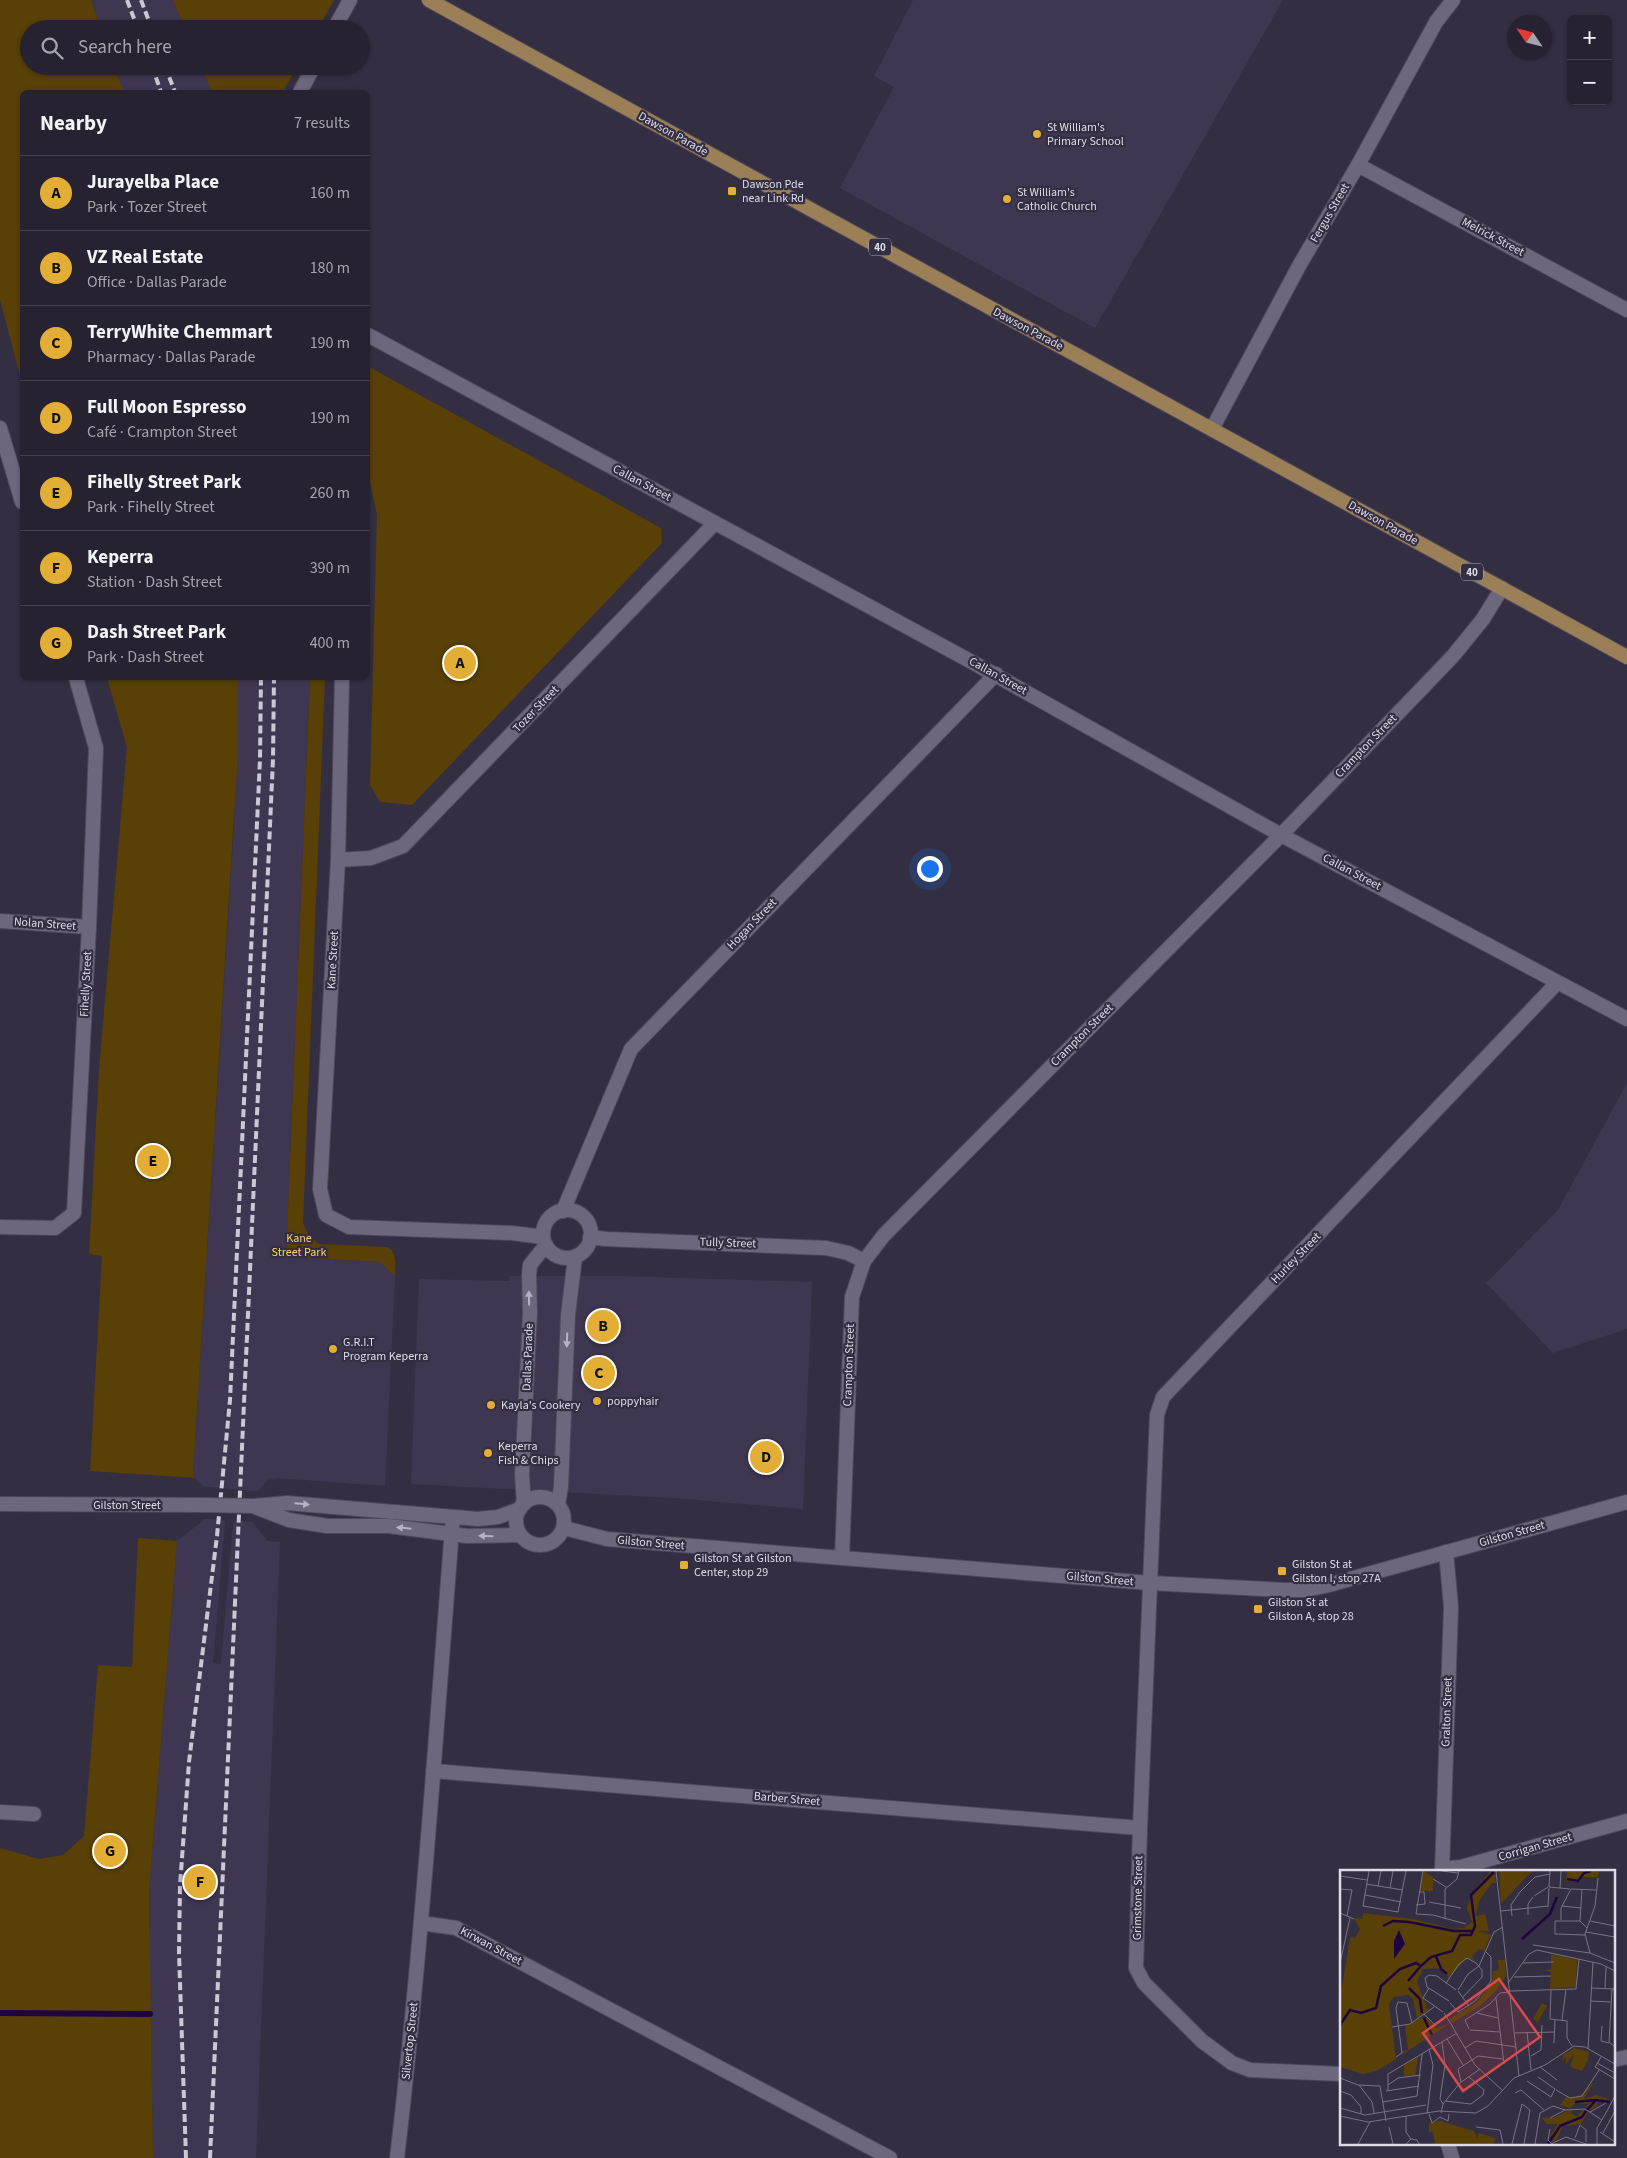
<!DOCTYPE html>
<html lang="en">
<head>
<meta charset="utf-8">
<style>
	body { margin:0; font-family:"Source Sans 3",sans-serif; background:#332f3e; color:#f1f3f6 }
	.controls { position:absolute; right:15px; top:15px; display:grid; overflow:hidden; border-radius:8px; box-shadow:0 1px 4px #0004 }
	.controls button { width:45px; height:45px; display:grid; place-items:center; padding:0; border:0; border-bottom:1px solid #433f4d; background:#272232; color:#f1f3f6; font:25px sans-serif }
	.compass { position:absolute; left:1507px; top:15px; width:45px; height:45px; border-radius:50%; background:#272232; box-shadow:0 1px 4px #0004; rotate:305deg }
	.you { position:absolute; left:929px; top:868px; width:18px; height:18px; margin:-12px; border:4px solid #fff; border-radius:50%; background:#1a73e8; box-shadow:0 0 0 8px #1a73e833 }
	.badge { display:grid; place-items:center; width:32px; height:32px; border-radius:50%; background:#e3ae35; color:#111; font-size:16px; font-weight:700 }
	.pin { position:absolute; translate:-50% -50%; border:2px solid #fff; box-shadow:0 1px 5px #0006 }
	.list { margin:0; padding:0; list-style:none }
	h2 { display:flex; justify-content:space-between; align-items:center; height:65px; margin:0; padding:0 20px; font-size:21px }
	h2 small { font-size:16px; font-weight:400; color:#a4a4ac }
	.list li { display:grid; grid-template-columns:32px 1fr auto; gap:15px; align-items:center; box-sizing:border-box; height:75px; padding:0 20px; border-top:1px solid #433f4d }
	.list b { display:block; font-size:19px; white-space:nowrap }
	.list p { margin:0; font-size:16px; white-space:nowrap; color:#a4a4ac }
	.list em { font-size:16px; font-style:normal; color:#a4a4ac }
	.icon { flex:none; width:28px; height:28px; fill:none; stroke:currentColor; stroke-width:2; stroke-linecap:round; stroke-linejoin:round }
	.map { position:relative; flex:none; width:1627px; height:2158px; overflow:hidden }
	.search { position:absolute; background:#272232; box-shadow:0 1px 4px #0004; left:20px; top:20px; width:350px; height:55px; display:flex; align-items:center; gap:12px; box-sizing:border-box; padding:0 18px; border-radius:28px; color:#a4a4ac; font-size:19px }
	.panel { position:absolute; background:#272232; box-shadow:0 1px 4px #0004; left:20px; top:90px; width:350px; height:590px; border-radius:8px }
	.map>svg:first-child { display:block }
	.built { fill:#3f3751 }
	.green { fill:#584006 }
	.lines { fill:none; stroke-linecap:round; stroke-linejoin:round }
	.stream { stroke:#1f053f; stroke-width:6 }
	.minor-casing { stroke:#4e495a; stroke-width:16 }
	.tertiary-casing { stroke:#4e495a; stroke-width:16 }
	.primary-casing { stroke:#4e495a; stroke-width:16 }
	.minor { stroke:#6d677e; stroke-width:14 }
	.tertiary { stroke:#6d677e; stroke-width:14 }
	.primary { stroke:#9b8057; stroke-width:14 }
	.rail { stroke:#cbc7d5; stroke-width:4; stroke-dasharray:8 4; stroke-linecap:butt }
	.tertiary-bridge-casing { stroke:#4e495a; stroke-width:16; stroke-linecap:butt }
	.tertiary-bridge { stroke:#6d677e; stroke-width:14 }
	.oneway { fill:#b6b2c3 }
	.poi-dot { fill:#e3ae35; stroke:#342e42; stroke-width:2 }
	.labels { text-anchor:middle; dominant-baseline:central; stroke-width:4.5; stroke-linejoin:round; paint-order:stroke }
	.shield { fill:#342e42; stroke:#aba7b6; stroke-width:1 }
	.shield-label { font-size:11px; font-weight:bold; fill:#dedbe8 }
	.poi-label { font-size:12px; fill:#dedbe8; stroke:#342e42; text-anchor:start }
	.street-label { font-size:12px; fill:#dedbe8; stroke:#342e42 }
	.park-label { font-size:12px; fill:#fdcf70; stroke:#342e42 }
	.inset-river { fill:none; stroke:#1f053f; stroke-width:2.5 }
	.inset-road { fill:none; stroke:#787384; stroke-width:1 }
	.view { fill:#d84c4e; fill-opacity:0.15; stroke:#d84c4e; stroke-width:2.5 }
	.inset-edge { fill:none; stroke:#dedbe8; stroke-width:2.5 }
</style>
</head>
<body>
<div class="map">
<svg width="1627" height="2158" viewBox="0 0 1627 2158">
	<rect width="100%" height="100%" fill="#342e42"/>
	<g class="built">
		<polygon points="91,0 173,0 185,29 101,29"/>
		<polygon points="913,0 1283,0 1095,328 840,188 894,87 874,76"/>
		<polygon points="114,66 201,66 212,92 124,92"/>
		<polygon points="238,678 310,678 286,1257 380,1262 395,1276 385,1486 277,1478 268,1480 258,1491 254,1491 202,1486 193,1475 234,825"/>
		<polygon points="1627,1083 1627,1329 1553,1353 1486,1283 1558,1210"/>
		<polygon points="510,1276 617,1276 812,1282 803,1509 673,1498 411,1484 419,1279 509,1281"/>
		<polygon points="205,1519 224,1520 225,1523 213,1663 221,1664 233,1523 235,1521 252,1522 268,1541 280,1542 256,2158 153,2158 149,1891 177,1541"/>
	</g>
	<g class="green">
		<polygon points="0,0 91,0 101,29 29,29 29,66 114,66 124,92 22,92 22,383 0,300"/>
		<polygon points="173,0 334,0 318,29 185,29"/>
		<polygon points="201,66 297,66 283,92 212,92"/>
		<polygon points="371,368 661,528 662,543 412,805 380,802 370,785 377,515 368,471 368,372"/>
		<polygon points="107,678 238,678 237,768 193,1475 196,1478 90,1471 102,1256 89,1254 99,1069 127,747"/>
		<path d="M 310,678 L 325,678 L 303,1223 L 308,1235 L 319,1244 L 387,1247 C 398,1253 395,1264 395,1276 L 380,1262 L 286,1257 Z"/>
		<polygon points="138,1538 177,1541 149,1891 153,2158 0,2158 0,1848 39,1859 63,1855 84,1836 98,1665 132,1667"/>
	</g>
	<g class="lines">
		<polyline class="stream" points="0,2013 150,2014"/>
		<g class="minor-casing">
			<g id="minor">
				<polyline points="334,29 350,0"/>
				<polyline points="300,92 314,66"/>
				<polyline points="1358,165 1627,310"/>
				<polyline points="368,335 972,662 1281,835 1627,1019"/>
				<polyline points="0,428 22,502"/>
				<polyline points="1212,429 1299,266 1358,165 1436,22 1453,0"/>
				<polyline points="342,678 338,860 320,1189 326,1215 349,1227 512,1233 543,1237"/>
				<polyline points="338,860 371,858 403,846 715,523"/>
				<polyline points="0,921 89,927"/>
				<circle cx="567" cy="1234" r="24"/>
				<polyline points="563,1211 631,1049 996,674"/>
				<polyline points="0,1227 55,1228 74,1213 89,927 96,748 76,678"/>
				<polyline points="590,1237 606,1239 826,1248 848,1253 864,1261"/>
				<polyline points="524,1504 522,1475 530,1313 529,1275 530,1265 546,1245"/>
				<polyline points="558,1504 561,1487 568,1315 575,1257"/>
				<polyline points="842,1558 852,1297 864,1261 884,1235 1281,835 1453,656 1483,619 1502,588"/>
				<polyline points="433,1771 1140,1828"/>
				<polyline points="0,1812 34,1814"/>
				<polyline points="1442,1869 1461,1867 1627,1821"/>
				<polyline points="1442,1872 1451,1607 1446,1552"/>
				<polyline points="421,1923 456,1928 890,2158"/>
				<polyline points="1613,2060 1627,2057"/>
				<polyline points="1341,2074 1250,2070 1232,2063 1202,2041 1144,1983 1136,1968 1140,1828 1157,1415 1163,1397 1557,983"/>
				<polyline points="1448,2144 1452,2158"/>
			</g>
		</g>
		<g class="tertiary-casing">
			<g id="tertiary">
				<circle cx="540" cy="1521" r="24"/>
				<polyline points="0,1504 206,1505"/>
				<polyline points="253,1506 289,1520 327,1526 389,1526 467,1536 520,1535"/>
				<polyline points="254,1506 287,1503 478,1519 498,1517 520,1509"/>
				<polyline points="564,1528 607,1539 1150,1583 1284,1590 1305,1590 1325,1586 1627,1502"/>
				<path d="M 397,2158 C 422,1945 436,1731 453,1517"/>
			</g>
		</g>
		<g class="primary-casing">
			<polyline id="primary" points="429,0 1627,657"/>
		</g>
		<use href="#minor" class="minor"/>
		<use href="#tertiary" class="tertiary"/>
		<use href="#primary" class="primary"/>
		<g class="rail">
			<polyline points="127,0 138,29"/>
			<polyline points="141,0 152,29"/>
			<polyline points="152,66 161,92"/>
			<polyline points="165,66 175,92"/>
			<polyline points="186,2158 179,1953 180,1886 189,1762 217,1536 230,1400 260,759 261,678"/>
			<polyline points="210,2158 273,759 274,678"/>
		</g>
		<g class="tertiary-bridge-casing">
			<polyline id="tertiary-bridge" points="206,1505 253,1506"/>
		</g>
		<use href="#tertiary-bridge" class="tertiary-bridge"/>
	</g>
	<defs><path id="oneway-solid" d="M-6-.8H1V-3.2L6.5 0L1 3.2V.8H-6Z" transform="scale(1.25)"/></defs>
	<g class="oneway">
		<use href="#oneway-solid" transform="translate(529 1298) rotate(-91)"/>
		<use href="#oneway-solid" transform="translate(567 1340) rotate(92)"/>
		<use href="#oneway-solid" transform="translate(302 1504) rotate(5)"/>
		<use href="#oneway-solid" transform="translate(404 1528) rotate(-174)"/>
		<use href="#oneway-solid" transform="translate(486 1536) rotate(-179)"/>
	</g>
	<g class="poi-dot">
		<circle cx="1037" cy="134" r="5"/>
		<rect x="727" y="186" width="10" height="10" rx="2.5"/>
		<circle cx="1007" cy="199" r="5"/>
		<circle cx="333" cy="1349" r="5"/>
		<circle cx="597" cy="1401" r="5"/>
		<circle cx="491" cy="1405" r="5"/>
		<circle cx="488" cy="1453" r="5"/>
		<rect x="679" y="1560" width="10" height="10" rx="2.5"/>
		<rect x="1277" y="1566" width="10" height="10" rx="2.5"/>
		<rect x="1253" y="1604" width="10" height="10" rx="2.5"/>
	</g>
	<g class="labels">
		<g class="shield">
			<rect x="869" y="238.5" width="22" height="17" rx="4"/>
			<rect x="1461" y="563.5" width="22" height="17" rx="4"/>
		</g>
		<g class="shield-label">
			<text x="880" y="247">40</text>
			<text x="1472" y="572">40</text>
		</g>
		<g class="poi-label">
			<text x="1047" y="127">St William's<tspan x="1047" dy="14">Primary School</tspan></text>
			<text x="742" y="184">Dawson Pde<tspan x="742" dy="14">near Link Rd</tspan></text>
			<text x="1017" y="192">St William's<tspan x="1017" dy="14">Catholic Church</tspan></text>
			<text x="343" y="1342">G.R.I.T<tspan x="343" dy="14">Program Keperra</tspan></text>
			<text x="607" y="1401">poppyhair</text>
			<text x="501" y="1405">Kayla's Cookery</text>
			<text x="498" y="1446">Keperra<tspan x="498" dy="14">Fish &amp; Chips</tspan></text>
			<text x="694" y="1558">Gilston St at Gilston<tspan x="694" dy="14">Center, stop 29</tspan></text>
			<text x="1292" y="1564">Gilston St at<tspan x="1292" dy="14">Gilston I, stop 27A</tspan></text>
			<text x="1268" y="1602">Gilston St at<tspan x="1268" dy="14">Gilston A, stop 28</tspan></text>
		</g>
		<g class="street-label">
			<text transform="translate(673 134) rotate(29)">Dawson Parade</text>
			<text transform="translate(1330 213) rotate(-60)">Fergus Street</text>
			<text transform="translate(1493 237) rotate(28)">Melrick Street</text>
			<text transform="translate(1028 329) rotate(28)">Dawson Parade</text>
			<text transform="translate(642 483) rotate(28)">Callan Street</text>
			<text transform="translate(1383 523) rotate(29)">Dawson Parade</text>
			<text transform="translate(998 676) rotate(29)">Callan Street</text>
			<text transform="translate(536 709) rotate(-46)">Tozer Street</text>
			<text transform="translate(1366 746) rotate(-46)">Crampton Street</text>
			<text transform="translate(1352 872) rotate(28)">Callan Street</text>
			<text transform="translate(45 924) rotate(4)">Nolan Street</text>
			<text transform="translate(752 924) rotate(-46)">Hogan Street</text>
			<text transform="translate(333 960) rotate(-87)">Kane Street</text>
			<text transform="translate(86 984) rotate(-87)">Fihelly Street</text>
			<text transform="translate(1082 1035) rotate(-45)">Crampton Street</text>
			<text transform="translate(728 1243) rotate(2)">Tully Street</text>
			<text transform="translate(1296 1258) rotate(-46)">Hurley Street</text>
			<text transform="translate(528 1357) rotate(-88)">Dallas Parade</text>
			<text transform="translate(849 1365) rotate(-88)">Crampton Street</text>
			<text x="127" y="1505">Gilston Street</text>
			<text transform="translate(1512 1534) rotate(-16)">Gilston Street</text>
			<text transform="translate(651 1543) rotate(5)">Gilston Street</text>
			<text transform="translate(1100 1579) rotate(5)">Gilston Street</text>
			<text transform="translate(1447 1712) rotate(-88)">Gralton Street</text>
			<text transform="translate(787 1799) rotate(5)">Barber Street</text>
			<text transform="translate(1535 1847) rotate(-16)">Corrigan Street</text>
			<text transform="translate(1138 1898) rotate(-89)">Grimstone Street</text>
			<text transform="translate(491 1946) rotate(28)">Kirwan Street</text>
			<text transform="translate(410 2041) rotate(-84)">Silvertop Street</text>
		</g>
		<g class="park-label">
			<text x="299" y="1238">Kane<tspan x="299" dy="14">Street Park</tspan></text>
		</g>
	</g>
	<g transform="translate(1340 1870)">
		<rect width="275" height="275" fill="#342e42"/>
		<path d="M 84,1 L 93,7 L 93,21 L 80,21 ZM 151,1 L 155,1 L 156,13 L 152,13 L 139,31 L 136,46 L 145,44 L 149,61 L 139,61 L 151,65 L 144,81 L 139,79 L 132,86 L 134,90 L 127,88 L 109,107 L 98,98 L 83,99 L 77,112 L 88,140 L 77,148 L 73,129 L 68,125 L 54,127 L 49,134 L 56,189 L 36,201 L 23,204 L 0,197 L 0,129 L 10,67 L 15,68 L 20,59 L 14,48 L 22,49 L 23,43 L 73,49 L 113,59 L 124,58 L 132,52 L 127,38 L 132,22 ZM 159,1 L 196,1 L 190,3 L 161,34 ZM 227,1 L 259,1 L 258,7 L 242,7 L 236,12 L 226,11 ZM 211,84 L 237,90 L 236,117 L 210,119 L 211,102 L 204,100 L 211,99 ZM 158,90 L 165,90 L 166,106 L 156,121 L 140,136 L 112,153 L 109,149 L 136,133 L 152,113 L 153,101 L 159,100 ZM 202,133 L 207,136 L 198,152 L 193,149 ZM 81,148 L 87,148 L 96,158 L 109,154 L 63,184 L 62,181 L 68,180 L 65,156 ZM 235,178 L 249,182 L 248,190 L 242,201 L 230,197 L 234,184 L 226,194 L 226,187 L 222,191 L 223,185 ZM 78,187 L 75,205 L 64,206 L 64,195 ZM 254,211 L 244,229 L 256,225 L 271,230 L 269,233 L 258,231 L 257,236 L 250,240 L 246,237 L 253,230 L 247,234 L 236,233 L 230,238 L 220,235 L 226,227 L 239,227 ZM 232,239 L 231,243 L 237,247 L 242,240 L 248,242 L 241,254 L 223,256 L 217,269 L 211,273 L 211,264 L 218,254 L 207,254 L 201,247 L 213,248 ZM 100,251 L 134,261 L 137,268 L 139,263 L 155,268 L 154,274 L 91,274 L 95,273 L 93,262 L 89,262 L 89,253 Z" fill="#584006"/>
		<path d="M 59,60 L 65,74 L 54,89 L 54,71 Z" fill="#1f053f"/>
		<path class="inset-river" d="M 227,9 L 238,11 L 244,3 L 251,1M 43,56 L 53,51 L 69,52 L 114,61 L 132,61M 182,69 L 210,44 L 217,27M 96,86 L 101,99 L 107,104M 68,111 L 80,97M 69,118 L 80,129 L 82,143M 84,148 L 92,165M 0,155 L 10,140 L 21,143 L 36,138 L 41,116 L 60,99 L 76,93 L 81,96 L 91,87 L 112,81 L 120,65 L 131,65 L 135,56 L 131,25 L 154,2M 235,232 L 256,230M 247,240 L 256,230 L 270,232M 208,274 L 220,256 L 242,247 L 246,241"/>
		<path class="inset-road" d="M 29,1 L 23,36 L 58,42 L 66,1M 83,1 L 76,44 L 93,45 L 126,54M 102,1 L 118,3M 156,1 L 179,206M 0,6 L 27,10M 93,9 L 106,17M 26,14 L 63,20M 38,16 L 41,1M 209,17 L 230,19M 209,17 L 210,1M 50,18 L 53,1M 220,18 L 221,1M 0,19 L 12,20 L 7,46M 231,19 L 256,20M 25,25 L 61,32M 194,26 L 208,17M 89,32 L 121,38M 76,35 L 85,34 L 84,22 L 79,22M 222,36 L 241,38M 208,37 L 209,18M 161,41 L 208,36M 0,43 L 14,49M 188,45 L 188,34 L 193,27M 172,46 L 171,35 L 180,22 L 195,7 L 210,4M 105,49 L 105,19 L 117,9 L 119,1M 221,50 L 221,38 L 231,19M 240,51 L 242,19M 250,51 L 275,56M 246,62 L 275,67M 246,65 L 215,64 L 215,51 L 240,51 L 247,58M 193,75 L 250,83 L 275,93M 250,83 L 245,64 L 255,36 L 258,8M 0,93 L 10,48M 183,93 L 214,92M 174,107 L 211,106M 106,113 L 119,94 L 127,88 L 136,93 L 142,100 L 142,107 L 123,127M 168,113 L 189,84 L 197,80 L 261,94 L 275,101M 89,118 L 83,128 L 103,142M 251,118 L 275,119M 265,118 L 266,97M 272,119 L 269,172 L 275,177M 118,120 L 128,104 L 139,96 L 154,62 L 163,57M 211,120 L 210,149 L 227,151 L 227,168 L 232,176M 118,121 L 129,136M 170,121 L 236,119 L 239,89M 156,128 L 164,194M 109,131 L 87,117 L 85,108 L 89,105 L 97,106 L 116,120M 250,131 L 271,132M 110,133 L 118,142 L 135,131 L 151,111 L 151,87 L 146,82M 104,143 L 113,157M 137,143 L 158,148M 84,144 L 96,156M 222,150 L 226,119M 112,156 L 135,195 L 162,220M 262,156 L 261,171 L 269,173M 52,157 L 70,154 L 94,137M 129,159 L 125,150 L 150,134 L 160,123 L 170,122M 130,160 L 160,162M 187,162 L 191,200M 174,163 L 215,162M 107,169 L 123,195M 102,172 L 105,195 L 100,229 L 103,234M 214,173 L 215,150M 125,178 L 136,171 L 176,177M 248,179 L 253,92M 191,186 L 201,180 L 202,155M 56,187 L 62,183 L 56,138 L 58,132 L 67,133 L 72,153M 261,187 L 255,197 L 275,209M 257,193 L 275,203M 200,197 L 217,210M 0,208 L 18,215 L 40,216 L 46,251M 187,211 L 211,227 L 215,219 L 198,207M 121,212 L 118,199 L 138,186 L 163,189M 19,215 L 32,232 L 34,243M 48,215 L 58,208 L 81,205M 48,220 L 48,204 L 117,163M 216,220 L 230,228 L 242,226 L 259,200M 0,221 L 11,225 L 21,237 L 21,244M 46,221 L 79,216M 175,223 L 181,220 L 204,240M 105,231 L 131,234 L 143,225 L 144,220 L 129,207M 43,232 L 77,226 L 82,184M 0,238 L 25,245 L 86,235M 267,241 L 275,226M 250,242 L 266,233M 101,243 L 103,234 L 120,213 L 140,199M 87,244 L 93,195 L 89,179M 89,244 L 92,253 L 100,247 L 108,251 L 109,244M 0,246 L 28,252 L 99,241 L 136,243 L 148,236 L 174,208 L 205,195 L 234,176 L 245,177 L 275,194M 66,246 L 66,262 L 71,269M 210,248 L 225,240M 49,257 L 53,274M 136,257 L 160,260 L 163,274M 210,259 L 208,270 L 212,274M 260,262 L 275,272M 263,263 L 275,241M 235,268 L 240,255 L 246,260 L 246,272M 18,274 L 30,252M 66,274 L 71,269 L 77,270 L 79,274M 172,274 L 182,234 L 190,240 L 184,274M 195,274 L 200,243 L 213,236 L 225,240 L 245,239 L 262,250M 211,274 L 226,267 L 246,274M 257,274 L 257,258 L 267,241"/>
		<path class="view" d="M 159,109 L 200,167 L 123,221 L 83,163 Z"/>
		<rect width="275" height="275" class="inset-edge"/>
	</g>
</svg>
<div class="controls">
<button>+</button>
<button>−</button>
</div>
<svg class="compass" viewBox="-18 -18 36 36"><path d="M0-13l5 13h-10z" fill="#e53935"/><path d="M0 13l5-13h-10z" fill="#a4a4ac"/></svg>
<div class="you"></div>
<div class="pin badge" style="left:460px;top:663px">A</div>
<div class="pin badge" style="left:603px;top:1326px">B</div>
<div class="pin badge" style="left:599px;top:1373px">C</div>
<div class="pin badge" style="left:766px;top:1457px">D</div>
<div class="pin badge" style="left:153px;top:1161px">E</div>
<div class="pin badge" style="left:200px;top:1882px">F</div>
<div class="pin badge" style="left:110px;top:1851px">G</div>
<div class="search"><svg class="icon" aria-label="search" viewBox="0 0 24 24"><circle cx="10" cy="10" r="6"/><path d="M15 15l6 6"/></svg>Search here</div>
<section class="panel">
<h2>Nearby<small>7 results</small></h2>
<ul class="list">
<li><span class="badge">A</span><div><b>Jurayelba Place</b><p>Park · Tozer Street</p></div><em>160 m</em></li>
<li><span class="badge">B</span><div><b>VZ Real Estate</b><p>Office · Dallas Parade</p></div><em>180 m</em></li>
<li><span class="badge">C</span><div><b>TerryWhite Chemmart</b><p>Pharmacy · Dallas Parade</p></div><em>190 m</em></li>
<li><span class="badge">D</span><div><b>Full Moon Espresso</b><p>Café · Crampton Street</p></div><em>190 m</em></li>
<li><span class="badge">E</span><div><b>Fihelly Street Park</b><p>Park · Fihelly Street</p></div><em>260 m</em></li>
<li><span class="badge">F</span><div><b>Keperra</b><p>Station · Dash Street</p></div><em>390 m</em></li>
<li><span class="badge">G</span><div><b>Dash Street Park</b><p>Park · Dash Street</p></div><em>400 m</em></li>
</ul>
</section>
</div>
</body>
</html>
